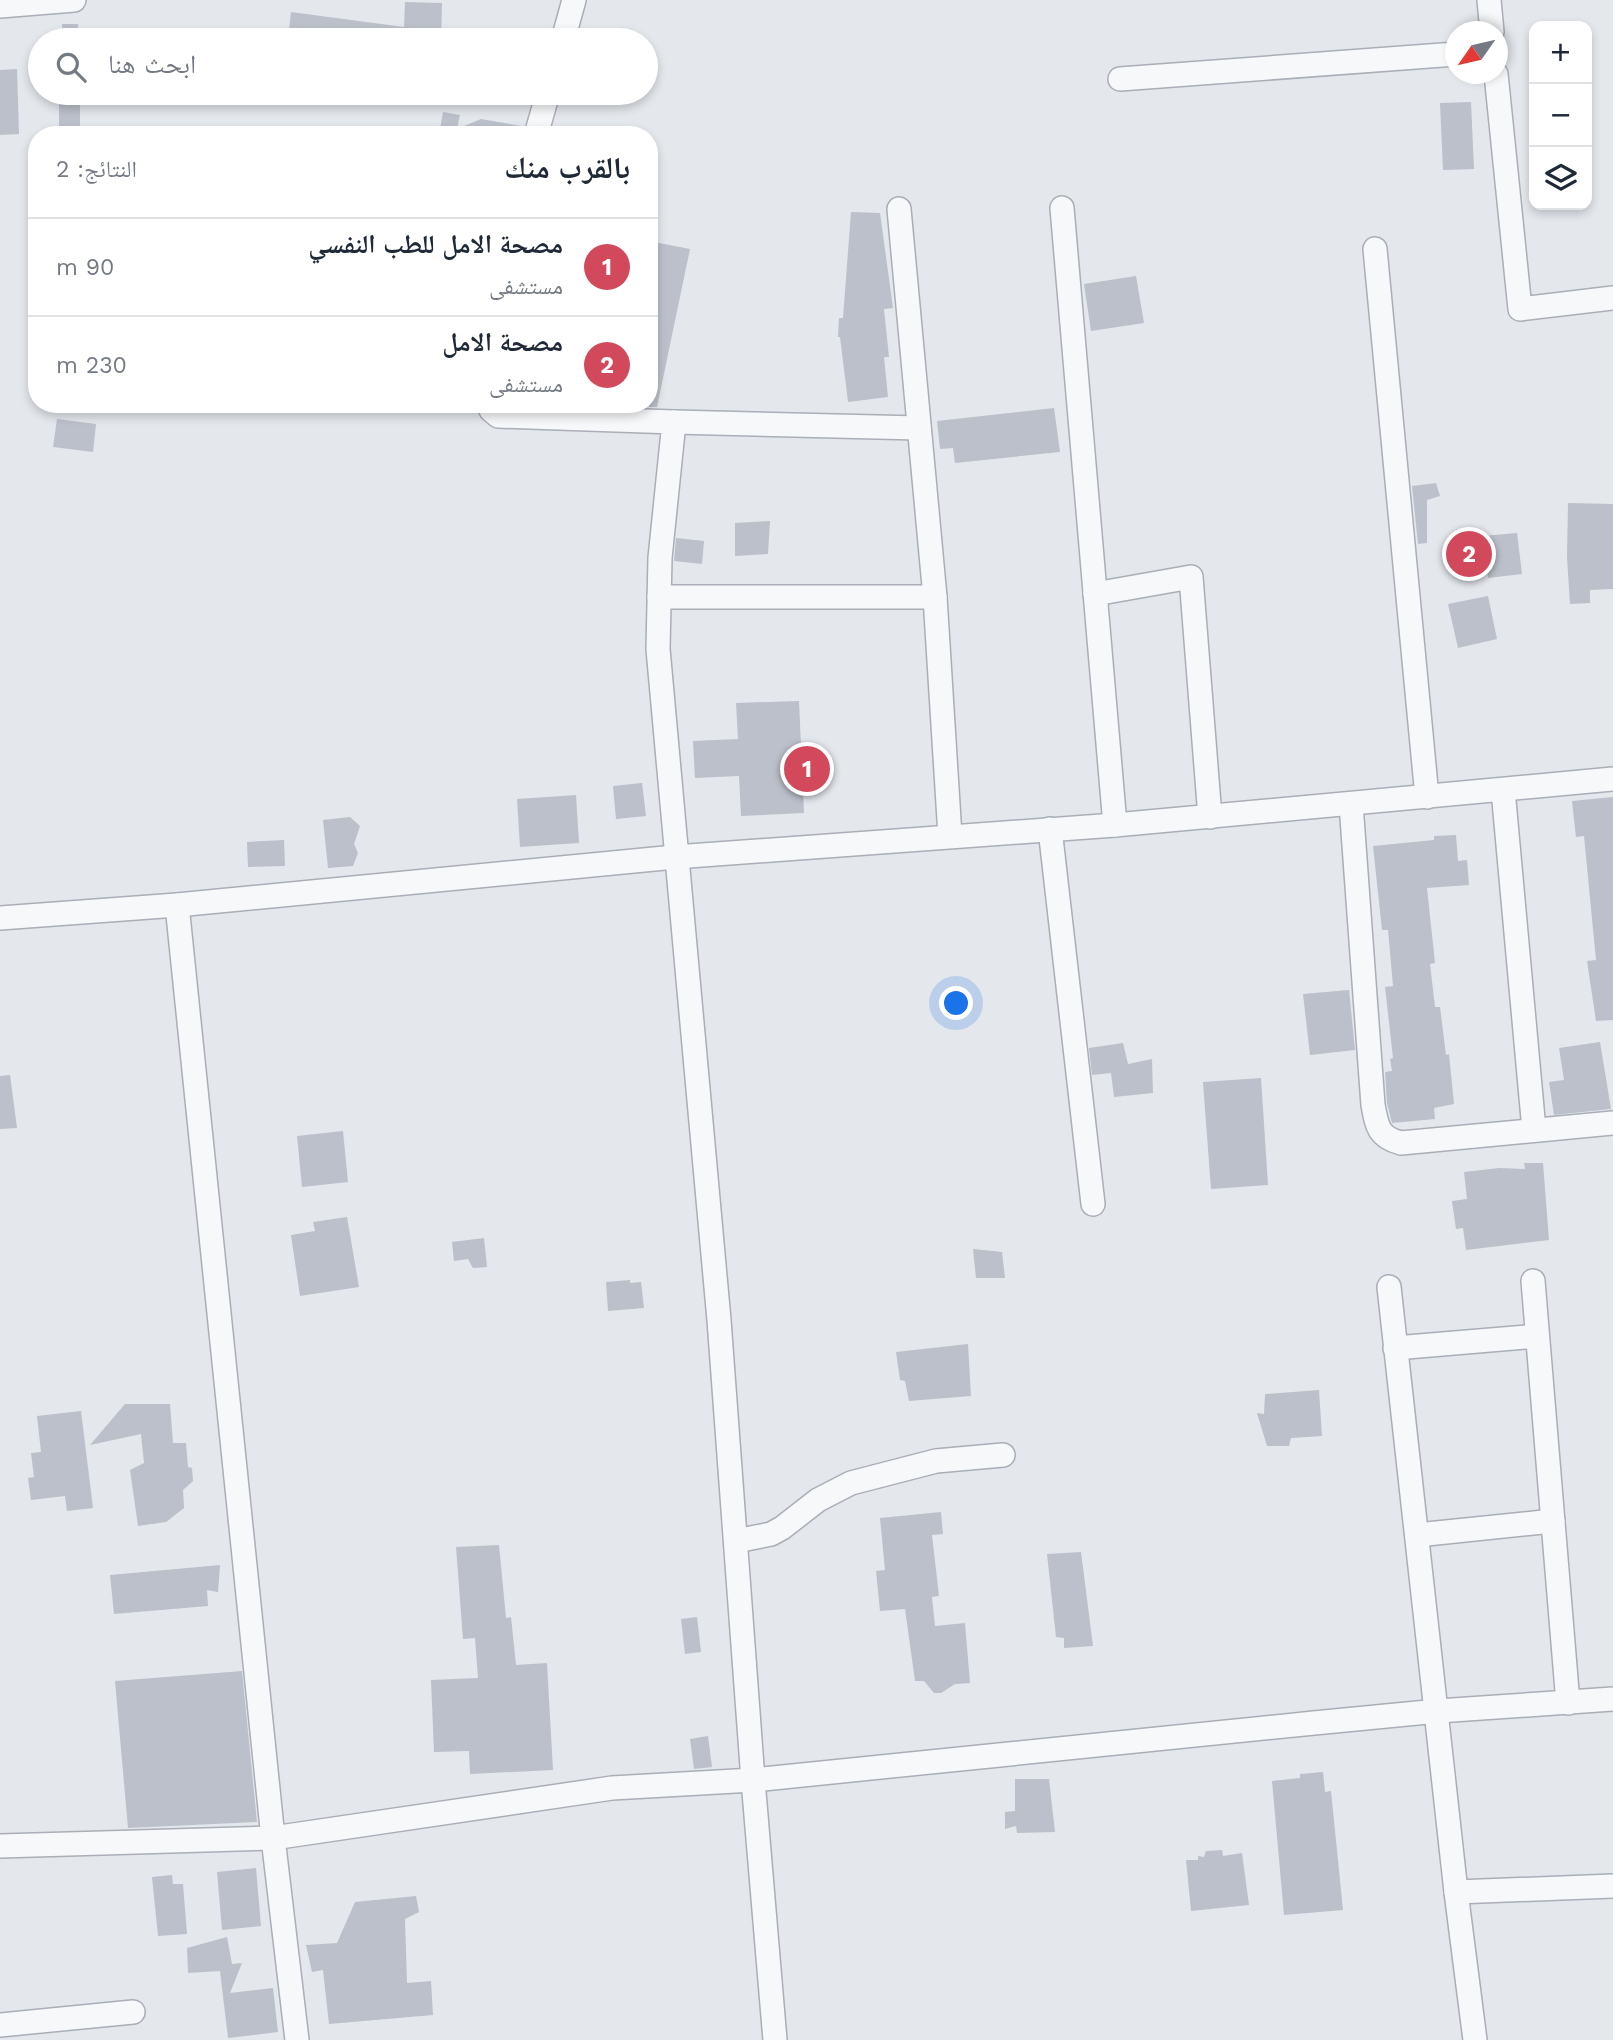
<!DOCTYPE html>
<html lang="ar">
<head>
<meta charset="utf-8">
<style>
	body { margin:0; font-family:"Work Sans","Noto Naskh Arabic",sans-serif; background:#f2f2f3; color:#1f2937; direction:rtl }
	.controls { position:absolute; right:21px; top:21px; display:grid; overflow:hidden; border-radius:14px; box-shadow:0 4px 10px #0003 }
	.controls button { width:63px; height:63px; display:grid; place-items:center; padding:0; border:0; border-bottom:2px solid #e0e1e3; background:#fff; color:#1f2937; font:35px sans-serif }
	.compass { position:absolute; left:1445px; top:21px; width:63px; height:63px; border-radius:50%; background:#fff; box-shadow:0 4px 10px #0003; rotate:236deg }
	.you { position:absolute; left:957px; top:1004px; width:24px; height:24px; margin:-18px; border:5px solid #fff; border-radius:50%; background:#1a73e8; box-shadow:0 0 0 10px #1a73e833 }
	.badge { display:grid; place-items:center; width:46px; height:46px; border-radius:50%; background:#d1495b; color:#fff; font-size:23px; font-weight:700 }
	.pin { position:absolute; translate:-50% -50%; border:4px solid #fff; box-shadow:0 2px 7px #0006 }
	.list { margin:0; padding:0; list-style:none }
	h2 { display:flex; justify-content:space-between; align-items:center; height:91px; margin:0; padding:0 28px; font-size:30px }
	h2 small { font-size:23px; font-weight:400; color:#747a83 }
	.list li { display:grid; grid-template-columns:46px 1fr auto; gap:21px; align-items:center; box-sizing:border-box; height:98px; padding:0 28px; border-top:2px solid #e0e1e3 }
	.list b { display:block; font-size:26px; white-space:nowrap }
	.list p { margin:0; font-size:23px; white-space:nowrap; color:#747a83 }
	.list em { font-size:23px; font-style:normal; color:#747a83 }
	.icon { flex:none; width:38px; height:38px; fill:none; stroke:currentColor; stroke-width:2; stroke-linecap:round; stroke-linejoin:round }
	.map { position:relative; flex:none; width:1613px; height:2040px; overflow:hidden; direction:ltr }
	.search { position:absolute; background:#fff; box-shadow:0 4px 10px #0003; left:28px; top:28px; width:630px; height:77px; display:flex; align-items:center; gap:18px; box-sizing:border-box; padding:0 24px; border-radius:38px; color:#747a83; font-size:26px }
	.panel { position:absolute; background:#fff; box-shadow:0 4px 10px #0003; left:28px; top:126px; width:630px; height:287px; border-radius:28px; direction:rtl }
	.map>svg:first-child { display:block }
	.building { fill:#bbc0ca }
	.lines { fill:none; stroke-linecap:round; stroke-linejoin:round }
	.minor-casing { stroke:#a9aeb7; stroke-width:26 }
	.minor { stroke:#f7f8fa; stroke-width:23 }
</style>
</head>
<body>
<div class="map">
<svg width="1613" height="2040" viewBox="0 0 1613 2040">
	<rect width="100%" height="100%" fill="#e4e7ec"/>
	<g class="building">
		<polygon points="405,2 442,3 441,40 288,40 291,12 404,27"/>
		<polygon points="62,24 78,24 79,40 63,40"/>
		<polygon points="17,69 19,134 0,135 0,70"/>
		<polygon points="1471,102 1474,169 1443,170 1440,103"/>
		<rect x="59" y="104" width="21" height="31"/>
		<polygon points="443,112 460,115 457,129 481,119 521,126 520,135 444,135 450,132 440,129"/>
		<polygon points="851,212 880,213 893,308 884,309 889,357 884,357 888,397 848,402 840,337 838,337 839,318 843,318"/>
		<polygon points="649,241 690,249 657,407 649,407"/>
		<polygon points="1136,276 1144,323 1091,331 1084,284"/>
		<polygon points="1054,408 1060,452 955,463 953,448 940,449 937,421"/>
		<polygon points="57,419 96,424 93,452 53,447"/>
		<polygon points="1436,483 1440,496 1427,500 1427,543 1418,544 1412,486"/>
		<polygon points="1568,503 1613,504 1613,589 1590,590 1590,603 1570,604 1567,557"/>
		<polygon points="770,521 768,554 735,556 735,523"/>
		<polygon points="1517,533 1522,574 1488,578 1483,536"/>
		<polygon points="676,538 704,541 702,564 674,561"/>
		<polygon points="1488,596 1497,639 1458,648 1448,604"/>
		<polygon points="799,701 804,813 741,816 739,776 695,778 693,741 738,739 736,703"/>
		<polygon points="642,783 646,816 616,819 613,786"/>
		<polygon points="576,795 579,843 520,847 517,799"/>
		<polygon points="1613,797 1613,1020 1596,1021 1587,961 1596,960 1584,836 1576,837 1572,801"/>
		<polygon points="350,817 360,826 354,844 358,853 353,866 328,868 323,820"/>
		<polygon points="1456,835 1458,861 1467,860 1469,885 1427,888 1435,963 1430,964 1435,1007 1440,1007 1446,1055 1449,1054 1454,1104 1434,1108 1435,1119 1392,1123 1387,1103 1385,1072 1392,1071 1390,1059 1393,1058 1385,987 1393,986 1388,930 1382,930 1373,846 1434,840 1434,836"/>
		<polygon points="284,840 285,866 248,867 247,842"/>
		<polygon points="1349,990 1355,1050 1310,1055 1303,994"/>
		<polygon points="1600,1042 1611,1109 1554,1115 1549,1082 1564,1080 1559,1048"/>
		<polygon points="1123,1043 1128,1064 1152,1059 1153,1093 1114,1097 1111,1073 1092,1075 1089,1048"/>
		<polygon points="10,1075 17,1128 0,1129 0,1076"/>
		<polygon points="1261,1078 1268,1185 1211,1189 1203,1082"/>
		<polygon points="343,1131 348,1182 302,1187 297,1136"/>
		<polygon points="1524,1163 1543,1163 1549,1240 1466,1250 1463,1228 1456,1229 1452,1201 1467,1199 1464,1172 1499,1168 1525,1169"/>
		<polygon points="347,1217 359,1287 300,1296 291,1235 315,1231 313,1222"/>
		<polygon points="484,1238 487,1267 473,1268 468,1259 454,1261 452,1242"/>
		<polygon points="973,1249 1002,1252 1005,1278 976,1278"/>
		<polygon points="630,1280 630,1283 641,1282 644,1308 608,1311 606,1282"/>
		<polygon points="968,1344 971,1396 909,1401 905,1381 900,1380 896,1352"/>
		<polygon points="1319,1390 1322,1436 1291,1438 1289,1446 1267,1446 1257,1413 1264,1414 1265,1394"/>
		<polygon points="125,1404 170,1404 173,1443 186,1443 188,1467 192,1468 193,1481 183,1490 184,1508 166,1522 138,1526 130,1470 144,1463 141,1434 90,1445"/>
		<polygon points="81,1411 93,1508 67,1511 65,1496 31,1500 28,1478 34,1477 31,1453 41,1452 37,1416"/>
		<polygon points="941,1512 943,1534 932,1535 939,1596 932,1597 935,1626 965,1623 970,1683 955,1684 941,1693 934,1693 924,1681 915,1681 905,1609 880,1611 876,1571 885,1570 880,1518"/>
		<polygon points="499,1545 506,1618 511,1617 516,1665 547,1663 553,1770 470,1774 469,1751 434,1752 431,1680 478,1678 475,1638 463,1639 456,1547"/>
		<polygon points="1081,1552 1093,1646 1064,1648 1064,1638 1056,1637 1047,1554"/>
		<polygon points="220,1565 218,1592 207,1590 208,1606 114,1614 110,1575"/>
		<polygon points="697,1617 701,1652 685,1654 681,1619"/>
		<polygon points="242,1671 257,1822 128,1828 115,1681"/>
		<polygon points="708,1736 712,1767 694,1769 690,1739"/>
		<polygon points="1323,1772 1325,1792 1331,1791 1343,1910 1284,1915 1272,1781 1300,1778 1300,1774"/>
		<polygon points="1015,1779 1049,1779 1055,1832 1017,1833 1016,1826 1005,1829 1005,1812 1015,1811"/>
		<polygon points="1222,1850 1223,1856 1242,1853 1249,1905 1191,1911 1186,1860 1198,1860 1198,1856 1204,1857 1206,1851"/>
		<polygon points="256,1868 261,1926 222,1930 217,1872"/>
		<polygon points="172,1875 173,1884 183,1884 187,1934 158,1936 152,1877"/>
		<polygon points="416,1896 419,1912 405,1919 407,1983 431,1981 433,2015 329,2024 323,1970 312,1972 306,1945 337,1943 355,1902"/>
		<polygon points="227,1937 232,1964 242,1963 230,1993 273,1988 278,2032 228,2038 220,1971 188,1973 187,1948"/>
	</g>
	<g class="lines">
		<g class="minor-casing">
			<g id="minor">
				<polyline points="1489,0 1492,32"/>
				<polyline points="0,6 74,0"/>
				<polyline points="563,40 574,0"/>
				<polyline points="1496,74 1520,309 1613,298"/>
				<polyline points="1120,79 1456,54"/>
				<polyline points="536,135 548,93"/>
				<polyline points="1062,208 1115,825"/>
				<polyline points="899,209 935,597 950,836"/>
				<polyline points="1375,249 1427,797"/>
				<polyline points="491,404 491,410 498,416 674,422 660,558 658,649 719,1320 753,1780 775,2040"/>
				<polyline points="674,422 919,428"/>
				<polyline points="1095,594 1191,577 1210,817"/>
				<polyline points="659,597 935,597"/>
				<polyline points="1503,790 1534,1130"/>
				<path d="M 1351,804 L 1373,1105 C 1377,1126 1378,1137 1401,1143 L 1613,1123"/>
				<polyline points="1050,829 1093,1204"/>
				<polyline points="177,905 273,1838 297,2040"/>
				<polyline points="0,918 177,905 675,857 1115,825 1613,779"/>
				<polyline points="1533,1281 1568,1703"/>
				<polyline points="1389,1287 1456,1892 1475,2040"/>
				<polyline points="1395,1348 1537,1336"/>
				<polyline points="1417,1535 1553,1521"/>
				<polyline points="736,1541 771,1534 782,1528 818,1500 851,1483 936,1461 1003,1455"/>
				<polyline points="0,1846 273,1838 612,1788 753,1780 1314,1723 1438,1711 1613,1699"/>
				<polyline points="1456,1892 1613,1886"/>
				<polyline points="0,2025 133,2012"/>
			</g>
		</g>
		<use href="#minor" class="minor"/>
	</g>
</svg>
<div class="controls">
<button>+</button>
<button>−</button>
<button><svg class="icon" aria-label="layers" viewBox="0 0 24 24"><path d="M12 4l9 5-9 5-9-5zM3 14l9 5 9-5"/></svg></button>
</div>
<svg class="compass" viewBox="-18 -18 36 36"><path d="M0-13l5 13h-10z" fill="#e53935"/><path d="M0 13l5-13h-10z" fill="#747a83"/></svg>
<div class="you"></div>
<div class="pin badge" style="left:807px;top:769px">1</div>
<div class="pin badge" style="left:1469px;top:554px">2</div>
<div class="search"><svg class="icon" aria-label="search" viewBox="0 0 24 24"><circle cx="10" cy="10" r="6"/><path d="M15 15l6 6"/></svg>ابحث هنا</div>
<section class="panel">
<h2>بالقرب منك<small>النتائج: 2</small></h2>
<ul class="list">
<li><span class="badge">1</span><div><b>مصحة الامل للطب النفسي</b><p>مستشفى</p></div><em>90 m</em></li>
<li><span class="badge">2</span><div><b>مصحة الامل</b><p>مستشفى</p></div><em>230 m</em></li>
</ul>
</section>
</div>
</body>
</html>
